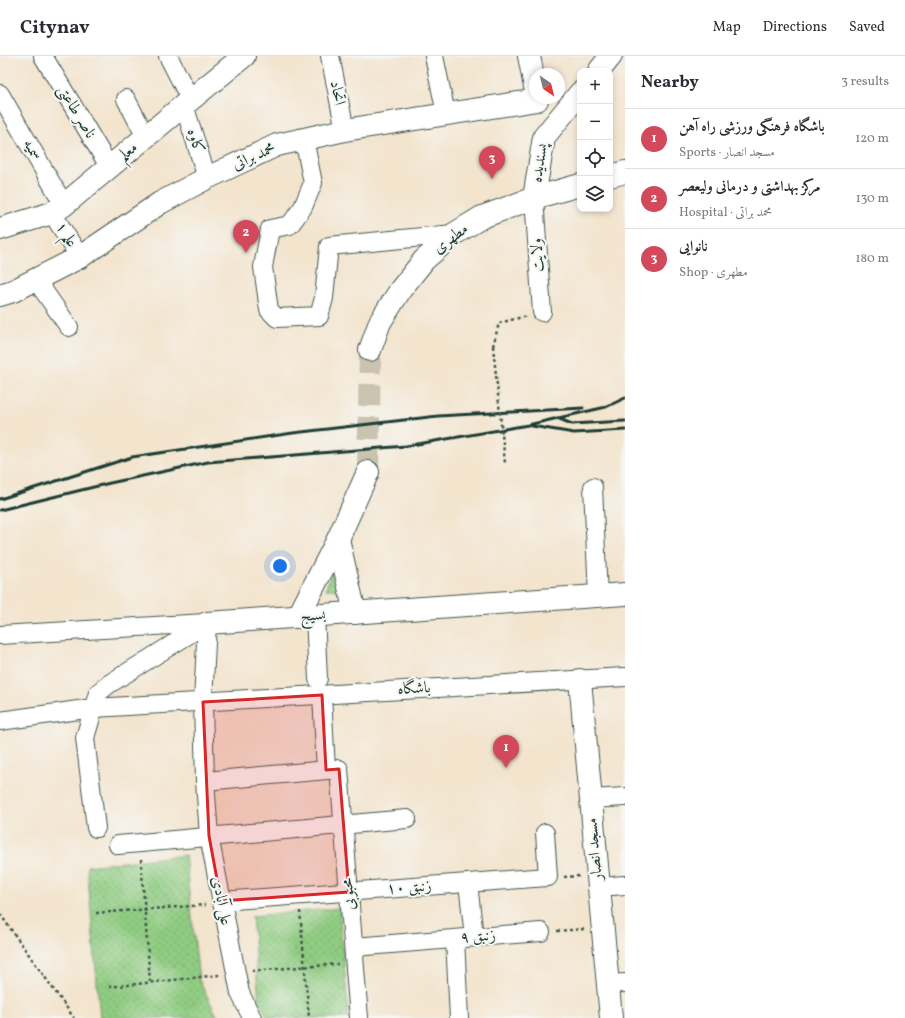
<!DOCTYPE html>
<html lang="en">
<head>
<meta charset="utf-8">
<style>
	body { margin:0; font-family:Vollkorn,Amiri,serif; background:#f7f7f7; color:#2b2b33 }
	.controls { position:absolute; right:12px; top:12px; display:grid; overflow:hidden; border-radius:8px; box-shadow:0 2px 6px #0003 }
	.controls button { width:36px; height:36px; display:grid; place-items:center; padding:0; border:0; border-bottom:1px solid #e1e1e2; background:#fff; color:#2b2b33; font:20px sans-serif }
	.compass { position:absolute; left:529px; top:12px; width:36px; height:36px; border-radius:50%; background:#fff; box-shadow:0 2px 6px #0003; rotate:145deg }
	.you { position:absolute; left:280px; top:510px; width:14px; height:14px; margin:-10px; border:3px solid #fff; border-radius:50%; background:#1a73e8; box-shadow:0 0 0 6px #1a73e833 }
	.badge { display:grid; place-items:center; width:26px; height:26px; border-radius:50%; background:#d1495b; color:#fff; font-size:13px; font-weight:700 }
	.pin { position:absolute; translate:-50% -33px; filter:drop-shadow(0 1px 2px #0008) }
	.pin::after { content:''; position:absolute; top:21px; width:14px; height:12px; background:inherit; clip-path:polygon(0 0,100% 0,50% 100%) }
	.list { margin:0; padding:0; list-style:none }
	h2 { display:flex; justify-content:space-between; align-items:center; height:52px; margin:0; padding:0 16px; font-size:17px }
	h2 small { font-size:13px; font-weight:400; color:#7c7c81 }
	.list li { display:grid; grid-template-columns:26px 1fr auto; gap:12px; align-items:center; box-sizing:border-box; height:60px; padding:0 16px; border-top:1px solid #e1e1e2 }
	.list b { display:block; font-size:15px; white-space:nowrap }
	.list p { margin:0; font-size:13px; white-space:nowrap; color:#7c7c81 }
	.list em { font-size:13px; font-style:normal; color:#7c7c81 }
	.icon { flex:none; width:22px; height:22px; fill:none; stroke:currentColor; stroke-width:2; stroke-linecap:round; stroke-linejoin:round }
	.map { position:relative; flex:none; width:625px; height:962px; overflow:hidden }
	header { display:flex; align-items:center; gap:24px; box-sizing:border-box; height:56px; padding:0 20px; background:#fff; border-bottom:1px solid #e1e1e2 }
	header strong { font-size:19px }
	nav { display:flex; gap:22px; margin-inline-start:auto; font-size:14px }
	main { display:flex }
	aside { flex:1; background:#fff }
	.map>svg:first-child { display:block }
	.green { fill:#90cc82; stroke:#58845b }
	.park { fill:url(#park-dots); stroke:#58845b }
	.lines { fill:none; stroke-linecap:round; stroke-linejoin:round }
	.tertiary-tunnel { stroke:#c9c3af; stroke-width:22; stroke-dasharray:22 11; stroke-linecap:butt }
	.minor-casing { stroke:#3f564b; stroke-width:20 }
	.tertiary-casing { stroke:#3f564b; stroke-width:24 }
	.path { stroke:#3f564b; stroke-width:2.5; stroke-dasharray:3 3; stroke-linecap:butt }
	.minor { stroke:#fff; stroke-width:18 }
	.tertiary { stroke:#fff; stroke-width:22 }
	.rail { stroke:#1f3d34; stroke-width:3 }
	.path-bridge { stroke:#3f564b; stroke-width:2.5; stroke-dasharray:3 3; stroke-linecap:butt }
	.marked { fill:#d62828; fill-opacity:0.2; stroke:#d62828; stroke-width:3; stroke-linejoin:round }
	.labels { text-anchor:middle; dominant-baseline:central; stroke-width:4; stroke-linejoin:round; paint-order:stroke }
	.street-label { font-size:16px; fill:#1f3d34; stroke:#f6f6f2 }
</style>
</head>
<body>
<header>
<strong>Citynav</strong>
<nav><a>Map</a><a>Directions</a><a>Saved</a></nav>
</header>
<main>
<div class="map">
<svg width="625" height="962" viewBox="0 0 625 962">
	<defs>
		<pattern id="park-dots" width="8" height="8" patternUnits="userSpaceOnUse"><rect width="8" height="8" fill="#90cc82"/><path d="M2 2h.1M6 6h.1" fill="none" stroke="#75a76b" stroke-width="1.8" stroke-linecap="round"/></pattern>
	</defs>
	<rect width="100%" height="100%" fill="#f6f6f2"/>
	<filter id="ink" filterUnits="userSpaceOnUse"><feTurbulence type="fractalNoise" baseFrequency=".025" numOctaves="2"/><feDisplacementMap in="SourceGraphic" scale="8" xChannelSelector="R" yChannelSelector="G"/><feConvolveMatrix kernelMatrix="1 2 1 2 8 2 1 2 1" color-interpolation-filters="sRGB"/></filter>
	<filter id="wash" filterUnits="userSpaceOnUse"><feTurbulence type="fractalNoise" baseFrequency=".012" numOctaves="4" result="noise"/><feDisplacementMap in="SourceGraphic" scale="16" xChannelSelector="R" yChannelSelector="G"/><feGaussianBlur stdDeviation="0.9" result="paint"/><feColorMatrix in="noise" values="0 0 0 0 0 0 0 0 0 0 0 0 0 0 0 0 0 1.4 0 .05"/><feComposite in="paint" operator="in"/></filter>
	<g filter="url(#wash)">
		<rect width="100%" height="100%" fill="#f3e4ce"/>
		<polygon class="green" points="335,504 338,534 326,533"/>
		<g class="park">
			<polygon points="185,799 199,924 218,962 100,962 87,810"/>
			<polygon points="339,852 349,962 268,962 259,945 252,860"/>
		</g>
	</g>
	<g filter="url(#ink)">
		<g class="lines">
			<polyline class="tertiary-tunnel" points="368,416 370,294"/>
			<g class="minor-casing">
				<g id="minor">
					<polyline points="43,0 110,112"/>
					<polyline points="168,0 190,43"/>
					<polyline points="330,0 345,74"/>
					<polyline points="434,0 446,58"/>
					<polyline points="0,38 64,149"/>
					<polyline points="126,43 146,81"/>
					<polyline points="184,49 207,122"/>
					<polyline points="304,83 313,127 303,151 290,169 270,173 263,211 269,254 277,262 319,260 324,242 329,190 454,178"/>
					<polyline points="534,142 542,256"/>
					<polyline points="52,157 80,201"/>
					<polyline points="36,224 69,271"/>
					<polyline points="593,431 598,540"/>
					<polyline points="315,559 318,623"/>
					<polyline points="207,567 203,646 205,725 209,780 240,937 252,962"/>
					<polyline points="0,579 206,567"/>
					<polyline points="322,639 326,714"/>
					<polyline points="0,665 93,652 625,621"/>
					<polyline points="205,725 339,713 359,962"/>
					<polyline points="591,743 625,741"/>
					<polyline points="96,772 85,682 98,637 109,628 207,567"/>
					<polyline points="118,789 407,763"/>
					<polyline points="468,827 474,881"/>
					<polyline points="599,831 625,829"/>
					<polyline points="221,845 548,821 545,777"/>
					<polyline points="455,883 459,962"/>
					<polyline points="354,891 541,876"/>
					<polyline points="607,928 625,927"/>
				</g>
			</g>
			<g class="tertiary-casing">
				<g id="tertiary">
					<polyline points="529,0 535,31"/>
					<polyline points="599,15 611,0"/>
					<polyline points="610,120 625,116"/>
					<polyline points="534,142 544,81 580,37"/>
					<polyline points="0,173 52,157 64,149 184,49 244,0"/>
					<polyline points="0,239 13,235 80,201 160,147 207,122 277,89 345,74 537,44"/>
					<polyline points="370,294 380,266 401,233 424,204 454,178 482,161 534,142 580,129"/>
					<polyline points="338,483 355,557"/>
					<polyline points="298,561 338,483 368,416"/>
					<polyline points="207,567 625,538"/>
					<polyline points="580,624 611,962"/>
				</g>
			</g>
			<g class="path">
				<polyline points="493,290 499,267 526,260"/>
				<polyline points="141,803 150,926"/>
				<polyline points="564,821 579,820"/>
				<polyline points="300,855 309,962"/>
				<polyline points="96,857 205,849"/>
				<polyline points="0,858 74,962"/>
				<polyline points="557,875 584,873"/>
				<polyline points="252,915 338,908"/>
				<polyline points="109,931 219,919"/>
			</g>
			<use href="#minor" class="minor"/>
			<use href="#tertiary" class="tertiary"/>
			<g class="rail">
				<polyline points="557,362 572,368 625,365"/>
				<polyline points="532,370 574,377 625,374"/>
				<polyline points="0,443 132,401 293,377 438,360 583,352"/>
				<polyline points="0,454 110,427 208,406 406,390 528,369 606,351 625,342"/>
			</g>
			<polyline class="path-bridge" points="493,290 505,407"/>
		</g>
	</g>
	<path class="marked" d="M 322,639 L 326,714 L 339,713 L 349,836 L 221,845 L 209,780 L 203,646 Z"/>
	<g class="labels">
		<g class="street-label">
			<text transform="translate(337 37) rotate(78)">اتحاد</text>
			<text transform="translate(76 56) rotate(59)">ناصر طاعتی</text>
			<text transform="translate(195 85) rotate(73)">کاوه</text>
			<text transform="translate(32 94) rotate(60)">سمیه</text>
			<text transform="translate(128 96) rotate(-40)">معلم</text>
			<text transform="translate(254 101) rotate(-24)">محمد براتی</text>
			<text transform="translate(540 107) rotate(-81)">پسندیده</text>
			<text transform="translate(66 179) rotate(58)">علم ۱</text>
			<text transform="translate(451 183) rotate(-37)">مطهری</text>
			<text transform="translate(538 199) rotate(-94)">ولایت</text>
			<text transform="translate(313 560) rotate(-4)">بسیج</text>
			<text transform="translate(414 633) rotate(-3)">باشگاه</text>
			<text transform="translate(595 793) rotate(-95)">مسجد انصار</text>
			<text transform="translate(409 832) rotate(-4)">زنبق ۱۰</text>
			<text transform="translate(349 838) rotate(-95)">محبوبی</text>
			<text transform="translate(221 845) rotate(79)">علی آبادی</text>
			<text transform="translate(478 881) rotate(-4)">زنبق ۹</text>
		</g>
	</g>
</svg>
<div class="controls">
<button>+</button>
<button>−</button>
<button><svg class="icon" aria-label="locate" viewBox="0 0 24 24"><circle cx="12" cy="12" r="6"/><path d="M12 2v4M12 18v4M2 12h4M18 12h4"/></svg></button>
<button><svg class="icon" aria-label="layers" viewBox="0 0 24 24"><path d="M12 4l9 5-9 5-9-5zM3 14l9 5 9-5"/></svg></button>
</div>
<svg class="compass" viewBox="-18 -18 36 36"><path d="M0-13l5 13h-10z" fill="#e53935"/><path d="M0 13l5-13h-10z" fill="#7c7c81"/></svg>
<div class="you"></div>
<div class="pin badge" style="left:506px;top:712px">1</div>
<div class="pin badge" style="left:246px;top:197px">2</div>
<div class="pin badge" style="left:492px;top:123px">3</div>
</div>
<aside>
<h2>Nearby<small>3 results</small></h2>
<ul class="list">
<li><span class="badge">1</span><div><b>باشگاه فرهنگی ورزشی راه آهن</b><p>Sports · مسجد انصار</p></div><em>120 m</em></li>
<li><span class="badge">2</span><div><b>مرکز بهداشتی و درمانی ولیعصر</b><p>Hospital · محمد براتی</p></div><em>130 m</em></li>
<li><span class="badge">3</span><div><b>نانوایی</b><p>Shop · مطهری</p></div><em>180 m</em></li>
</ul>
</aside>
</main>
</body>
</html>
